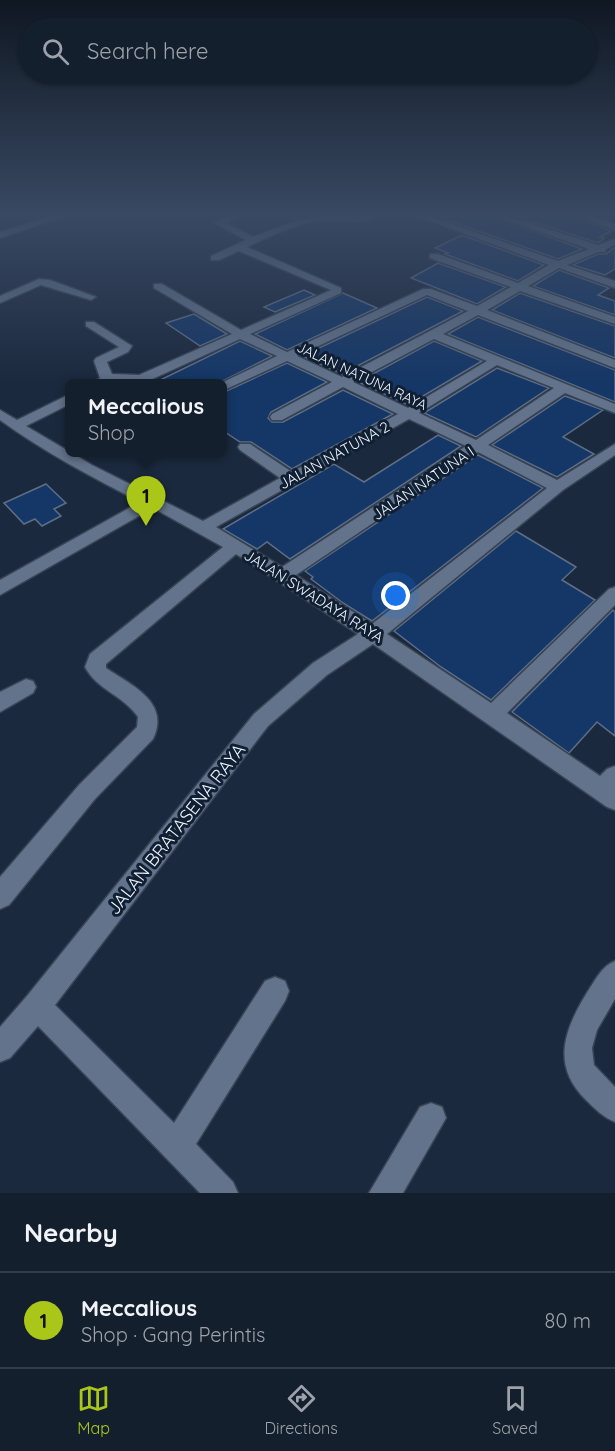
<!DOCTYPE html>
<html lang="en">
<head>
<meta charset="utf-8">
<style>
	body { margin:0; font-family:Quicksand,sans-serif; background:#212c3a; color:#f1f3f6 }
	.you { position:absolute; left:396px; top:596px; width:21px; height:21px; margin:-15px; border:4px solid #fff; border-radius:50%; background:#1a73e8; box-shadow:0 0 0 9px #1a73e833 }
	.badge { display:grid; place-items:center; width:39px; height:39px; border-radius:50%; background:#aac719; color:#111; font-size:20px; font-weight:700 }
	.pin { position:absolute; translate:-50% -50px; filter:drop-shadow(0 2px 3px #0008) }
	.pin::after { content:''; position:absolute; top:32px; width:21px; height:18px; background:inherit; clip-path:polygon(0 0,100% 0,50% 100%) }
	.popup { position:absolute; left:65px; top:379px; width:162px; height:78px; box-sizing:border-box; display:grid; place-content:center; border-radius:9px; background:#141f2e; filter:drop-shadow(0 2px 4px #0005); font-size:20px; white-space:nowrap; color:#9da2aa }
	.popup b { font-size:22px; color:#f1f3f6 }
	.popup::after { content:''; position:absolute; left:50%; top:100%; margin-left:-12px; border:12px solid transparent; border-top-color:#141f2e }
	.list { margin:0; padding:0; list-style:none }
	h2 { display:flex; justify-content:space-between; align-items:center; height:78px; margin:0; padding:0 24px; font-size:26px }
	h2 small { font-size:20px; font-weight:400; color:#9da2aa }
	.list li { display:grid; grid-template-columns:39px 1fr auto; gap:18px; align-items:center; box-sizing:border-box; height:96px; padding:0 24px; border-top:2px solid #333d4a }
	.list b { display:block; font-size:22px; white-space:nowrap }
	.list p { margin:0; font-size:20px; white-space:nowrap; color:#9da2aa }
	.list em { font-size:20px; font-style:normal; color:#9da2aa }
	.icon { flex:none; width:33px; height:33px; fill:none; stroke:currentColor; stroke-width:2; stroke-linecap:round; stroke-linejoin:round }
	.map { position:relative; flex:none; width:615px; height:1193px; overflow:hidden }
	.search { position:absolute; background:#141f2e; box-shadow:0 2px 4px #0004; left:18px; right:18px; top:18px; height:66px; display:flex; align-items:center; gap:15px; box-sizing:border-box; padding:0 21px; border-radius:33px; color:#9da2aa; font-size:22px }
	.sheet { height:174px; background:#141f2e }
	nav { display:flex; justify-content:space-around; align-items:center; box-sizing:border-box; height:84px; border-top:2px solid #333d4a; background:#141f2e; font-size:16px; color:#9da2aa }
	nav a { display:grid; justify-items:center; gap:3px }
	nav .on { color:#aac719 }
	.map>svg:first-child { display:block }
	.building { fill:#153767; stroke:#5d6e86; stroke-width:1.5 }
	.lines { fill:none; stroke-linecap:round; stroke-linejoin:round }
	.minor-casing { stroke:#384354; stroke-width:3 }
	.minor { fill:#62738b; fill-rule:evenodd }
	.labels { text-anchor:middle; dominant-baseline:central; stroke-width:6; stroke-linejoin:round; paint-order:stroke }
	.far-street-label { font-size:14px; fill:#ecf4ff; stroke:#111f33 }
	.street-label { font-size:15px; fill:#ecf4ff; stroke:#111f33 }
	.near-street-label { font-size:18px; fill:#ecf4ff; stroke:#111f33 }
</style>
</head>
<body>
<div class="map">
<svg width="615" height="1193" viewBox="0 0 615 1193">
	<rect width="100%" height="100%" fill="#1b293e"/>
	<g class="building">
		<polygon points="436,216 492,216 582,249 558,259"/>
		<polygon points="514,216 574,216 611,231 600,237 604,238 598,243"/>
		<polygon points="462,235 544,265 518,281 445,254 448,253 435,248"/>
		<polygon points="615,247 615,269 605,275 573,265 598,254 606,254"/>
		<polygon points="438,263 506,287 477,304 411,278"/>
		<polygon points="559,270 609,288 598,295 615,301 615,315 533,286"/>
		<polygon points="304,290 315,295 275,312 264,307"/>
		<polygon points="343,293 377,308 287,350 255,334"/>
		<polygon points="520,293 615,326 615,358 492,310"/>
		<polygon points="427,297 463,311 342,374 302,356"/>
		<polygon points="194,314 227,334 200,346 166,323"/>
		<polygon points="478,317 615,370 615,402 448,334"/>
		<polygon points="240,341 272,356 217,384 152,384"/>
		<polygon points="434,341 482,361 408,405 358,382"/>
		<polygon points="287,363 327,382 271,412 268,418 272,422 283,422 343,390 393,414 292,469 251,442 240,442 222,430 222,393"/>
		<polygon points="497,368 549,388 476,437 424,413"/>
		<polygon points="565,396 603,410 563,437 594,454 589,457 557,477 492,445"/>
		<polygon points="438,435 461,446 290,559 267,542 257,549 223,529 334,464 364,482"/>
		<polygon points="478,455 543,488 372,621 343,603 311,579 313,577 305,571"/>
		<polygon points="46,484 66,503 54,509 61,516 42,526 35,519 24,524 4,503"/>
		<polygon points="516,531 576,567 562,580 595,600 491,700 441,667 394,631"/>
		<polygon points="613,610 615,612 615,736 597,722 569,753 512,712"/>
	</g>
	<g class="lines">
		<g class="minor-casing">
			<g id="minor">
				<polygon points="51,216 65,216 0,238 0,232"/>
				<path d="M 229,216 L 241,216 L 227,223 L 253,237 L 290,223 L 318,216 L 376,216 C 362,226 345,219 329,220 C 301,221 273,235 247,247 L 341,288 L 341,293 L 250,334 L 287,352 L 423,289 L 431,289 L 477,306 L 511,287 L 430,258 L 430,254 L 438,254 L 518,283 L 549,265 L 417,216 L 429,216 L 558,261 L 589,249 L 494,216 L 507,216 L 598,245 L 615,239 L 615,245 L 606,249 L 605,252 L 598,252 L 567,265 L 615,281 L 615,288 L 559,268 L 528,286 L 615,317 L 615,324 L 520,291 L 487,310 L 615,360 L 615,368 L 478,315 L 443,334 L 615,404 L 615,413 L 565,393 L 488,445 L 557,480 L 615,444 L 615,455 L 563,490 L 387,634 L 491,703 L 609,589 L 615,587 L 615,605 L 507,713 L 600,776 L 607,769 L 615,766 L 615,810 L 607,807 L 373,644 L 327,675 L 268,726 L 55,1005 L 174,1123 L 265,981 L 275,977 L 285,981 L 289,991 L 285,1001 L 196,1144 L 233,1182 L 238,1193 L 200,1193 L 38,1026 L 10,1058 L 0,1062 L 0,1027 L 27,996 L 254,714 L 313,663 L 358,634 L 236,554 L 106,664 L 106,668 C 131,685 171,702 153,739 L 95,799 L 9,905 L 0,909 L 0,877 L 79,785 L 137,727 L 138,717 C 123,695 97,690 85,667 L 90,654 L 223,547 L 153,508 L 0,595 L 0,580 L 140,502 C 92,477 44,452 0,420 L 0,410 L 17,420 L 70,394 L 70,404 L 26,426 L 92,465 L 203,521 L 280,478 L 240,450 L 238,447 L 240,444 L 250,444 L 292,472 L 398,414 L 343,387 L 282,420 L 272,420 L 270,417 L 272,414 L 332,382 L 287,361 L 222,391 L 222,384 L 219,384 L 277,356 L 240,339 L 146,382 L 91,384 L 100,378 L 94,361 L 96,358 L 119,347 L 86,326 L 86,322 L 94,322 L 132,346 L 128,352 L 107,362 L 112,374 L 139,375 L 232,334 L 154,288 L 154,284 L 162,284 L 241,330 L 331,290 L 239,251 L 219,260 L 211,260 L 211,256 L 246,240 L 214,223 ZM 427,295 L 468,311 L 342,377 L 297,356 ZM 434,339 L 487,361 L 408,408 L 353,382 ZM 497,365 L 554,388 L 476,440 L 419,413 ZM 409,419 L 466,446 L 282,567 L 216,527 ZM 478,452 L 547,488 L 372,624 L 296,575 Z"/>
				<polygon points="576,216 590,216 615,224 615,230"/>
				<polygon points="39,279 50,280 96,297 91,300 41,285 0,303 0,296"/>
				<polygon points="26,679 33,681 36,687 33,693 0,712 0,692"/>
				<path d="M 615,961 L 615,999 L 597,1030 L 592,1048 L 594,1065 L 615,1087 L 615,1122 C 603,1117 595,1109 586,1100 C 550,1065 565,1028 588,991 C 596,979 602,966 615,961 Z"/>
				<polygon points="431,1103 442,1107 446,1118 403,1193 369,1193 420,1107"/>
			</g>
		</g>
		<use href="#minor" class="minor"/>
	</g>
	<linearGradient id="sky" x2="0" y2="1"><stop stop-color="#0f1722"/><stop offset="0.56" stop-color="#394963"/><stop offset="1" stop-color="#394963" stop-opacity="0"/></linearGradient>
	<rect width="615" height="383" fill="url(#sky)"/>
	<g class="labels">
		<g class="far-street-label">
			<text transform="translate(362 376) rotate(25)">JALAN NATUNA RAYA</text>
		</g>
		<g class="street-label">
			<text transform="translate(334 455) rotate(-29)">JALAN NATUNA 2</text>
			<text transform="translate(423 483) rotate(-34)">JALAN NATUNA I</text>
			<text transform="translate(314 596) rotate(32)">JALAN SWADAYA RAYA</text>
		</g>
		<g class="near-street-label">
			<text transform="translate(176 829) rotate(-52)">JALAN BRATASENA RAYA</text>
		</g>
	</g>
</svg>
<div class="you"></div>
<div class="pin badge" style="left:146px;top:526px">1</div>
<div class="popup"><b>Meccalious</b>Shop</div>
<div class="search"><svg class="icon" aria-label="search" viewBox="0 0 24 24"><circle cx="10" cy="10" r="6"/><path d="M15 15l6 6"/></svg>Search here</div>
</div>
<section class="sheet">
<h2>Nearby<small></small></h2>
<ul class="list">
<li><span class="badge">1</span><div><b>Meccalious</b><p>Shop · Gang Perintis</p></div><em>80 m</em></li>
</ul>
</section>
<nav>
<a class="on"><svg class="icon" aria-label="map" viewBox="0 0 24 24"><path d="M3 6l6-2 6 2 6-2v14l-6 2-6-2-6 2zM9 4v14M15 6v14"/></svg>Map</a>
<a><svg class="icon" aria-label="directions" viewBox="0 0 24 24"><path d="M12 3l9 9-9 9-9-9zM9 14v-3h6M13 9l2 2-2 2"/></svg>Directions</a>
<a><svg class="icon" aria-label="saved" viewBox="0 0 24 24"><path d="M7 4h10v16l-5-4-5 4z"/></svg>Saved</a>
</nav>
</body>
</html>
